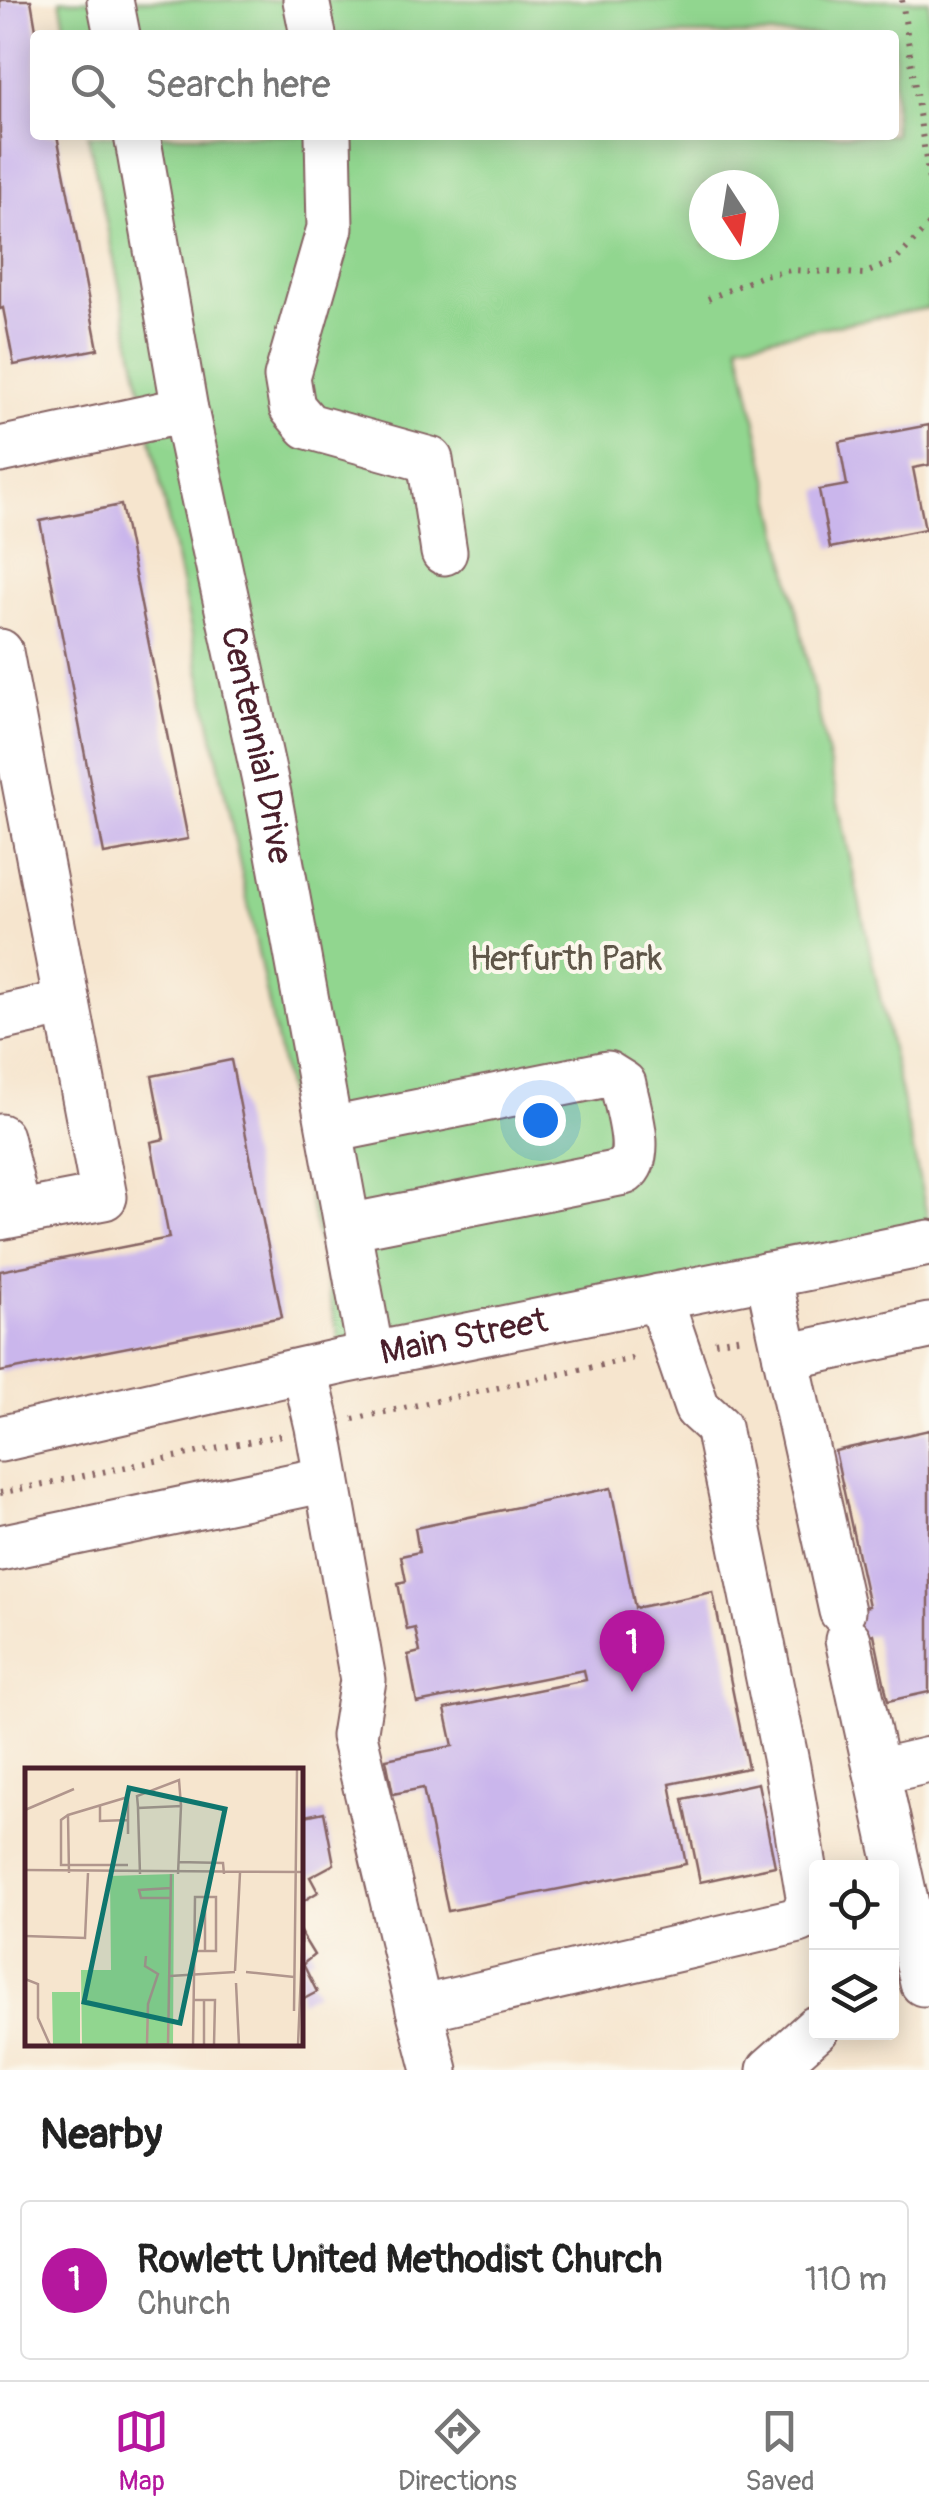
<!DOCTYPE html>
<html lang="en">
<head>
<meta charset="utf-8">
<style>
	body { margin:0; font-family:Pangolin,sans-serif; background:#f2f2f2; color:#222 }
	.controls { position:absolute; right:30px; bottom:30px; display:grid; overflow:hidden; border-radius:10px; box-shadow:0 5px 25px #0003 }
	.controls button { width:90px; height:90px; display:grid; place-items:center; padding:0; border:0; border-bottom:2px solid #e0e0e0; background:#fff; color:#222; font:50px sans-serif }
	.compass { position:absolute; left:689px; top:170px; width:90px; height:90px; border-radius:50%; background:#fff; box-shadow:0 5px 25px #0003; rotate:168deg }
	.you { position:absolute; left:540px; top:1120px; width:35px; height:35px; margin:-25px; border:8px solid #fff; border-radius:50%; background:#1a73e8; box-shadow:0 0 0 15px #1a73e833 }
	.badge { display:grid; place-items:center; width:65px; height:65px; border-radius:50%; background:#b5179e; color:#fff; font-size:32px; font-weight:700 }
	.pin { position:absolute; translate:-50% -82px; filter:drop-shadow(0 2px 5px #0008) }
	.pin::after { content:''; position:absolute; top:52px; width:35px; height:30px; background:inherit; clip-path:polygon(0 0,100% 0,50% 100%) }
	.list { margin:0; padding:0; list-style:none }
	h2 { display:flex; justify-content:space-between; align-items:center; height:130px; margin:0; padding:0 40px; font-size:42px }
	h2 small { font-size:32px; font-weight:400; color:#767676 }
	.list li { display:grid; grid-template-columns:65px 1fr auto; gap:30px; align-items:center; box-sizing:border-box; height:160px; margin:0 20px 20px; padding:0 20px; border:2px solid #e0e0e0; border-radius:10px }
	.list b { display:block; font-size:38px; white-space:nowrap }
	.list p { margin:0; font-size:32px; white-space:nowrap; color:#767676 }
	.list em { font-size:32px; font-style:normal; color:#767676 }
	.icon { flex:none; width:55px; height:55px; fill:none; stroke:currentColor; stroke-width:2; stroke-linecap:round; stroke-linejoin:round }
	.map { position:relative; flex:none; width:929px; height:2070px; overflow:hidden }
	.search { position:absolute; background:#fff; box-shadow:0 5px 25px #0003; left:30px; right:30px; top:30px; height:110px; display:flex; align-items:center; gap:25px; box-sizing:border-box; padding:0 35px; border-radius:10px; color:#767676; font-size:38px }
	.sheet { height:310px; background:#fff }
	nav { display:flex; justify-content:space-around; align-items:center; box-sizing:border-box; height:140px; border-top:2px solid #e0e0e0; background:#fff; font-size:28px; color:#767676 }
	nav a { display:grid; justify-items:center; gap:5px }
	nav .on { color:#b5179e }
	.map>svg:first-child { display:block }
	.green { fill:#91d68f; stroke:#6e7a5d; stroke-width:2.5; fill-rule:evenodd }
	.building { fill:#cab6ec }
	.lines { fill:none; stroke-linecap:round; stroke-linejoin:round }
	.minor-casing { stroke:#866464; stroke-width:49 }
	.path { stroke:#866464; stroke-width:6; stroke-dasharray:2.5 8; stroke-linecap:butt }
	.minor { stroke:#fff; stroke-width:45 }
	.labels { text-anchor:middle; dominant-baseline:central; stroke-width:8; stroke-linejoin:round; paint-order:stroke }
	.street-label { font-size:35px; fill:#4a1f2b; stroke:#fbf7ec }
	.park-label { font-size:35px; fill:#5f5649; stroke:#fbf7ec }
	.inset-road { fill:none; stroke:#b1968d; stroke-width:2.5 }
	.view { fill:#0f766e; fill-opacity:0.15; stroke:#0f766e; stroke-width:5 }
	.inset-edge { fill:none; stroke:#4a1f2b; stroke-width:5 }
</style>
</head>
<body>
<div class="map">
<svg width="929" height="2070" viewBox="0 0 929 2070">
	<rect width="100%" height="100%" fill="#fbf7ec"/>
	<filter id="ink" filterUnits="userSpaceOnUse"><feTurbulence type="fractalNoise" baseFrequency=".01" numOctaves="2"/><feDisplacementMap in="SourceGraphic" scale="20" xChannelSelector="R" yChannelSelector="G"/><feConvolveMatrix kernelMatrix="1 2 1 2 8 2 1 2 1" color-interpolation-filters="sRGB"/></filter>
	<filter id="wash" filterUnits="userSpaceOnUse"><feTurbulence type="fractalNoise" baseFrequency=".0048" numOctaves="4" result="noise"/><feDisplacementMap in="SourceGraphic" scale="40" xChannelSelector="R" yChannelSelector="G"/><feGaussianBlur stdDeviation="2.25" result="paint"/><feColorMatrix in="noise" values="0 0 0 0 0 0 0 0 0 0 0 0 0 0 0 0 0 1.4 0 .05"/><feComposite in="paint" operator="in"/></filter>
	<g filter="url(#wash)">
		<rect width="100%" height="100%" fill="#f6e5ce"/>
		<path class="green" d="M 60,0 L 929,0 L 929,308 L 739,343 L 929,1224 L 343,1361 L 88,135 L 894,135 L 894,35 L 67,35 ZM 704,185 L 764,185 L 764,245 L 704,245 Z"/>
		<g id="blocks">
			<g class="building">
				<polygon points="0,0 31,0 37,35 35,135 57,135 98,349 14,365 3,308 0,309"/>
				<polygon points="929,425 929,465 913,468 925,529 830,548 819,490 847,485 839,442"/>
				<polygon points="121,505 188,839 104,854 40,521"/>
				<polygon points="231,1060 282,1317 0,1372 0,1271 169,1238 151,1142 164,1139 152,1076"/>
				<polygon points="929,1430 929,1692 888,1701 874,1634 843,1641 842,1611 869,1606 835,1451"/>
				<polygon points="611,1488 635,1608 713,1592 748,1768 670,1784 686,1864 448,1911 423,1788 393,1794 386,1759 453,1746 445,1709 586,1680 584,1670 417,1703 408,1655 420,1652 415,1628 407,1630 398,1583 406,1581 401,1556 419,1552 415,1528"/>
				<polygon points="758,1783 775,1866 700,1882 683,1799"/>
				<polygon points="324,1812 334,1864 310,1877 318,1892 300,1903 300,1817"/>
				<polygon points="300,1932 314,1955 303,1964 317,1992 300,2001"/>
			</g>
		</g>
	</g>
	<g filter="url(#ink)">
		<use href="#blocks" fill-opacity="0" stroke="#866464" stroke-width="2.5"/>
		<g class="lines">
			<g class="minor-casing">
				<g id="minor">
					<polyline points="110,0 117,35"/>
					<polyline points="306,0 313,35"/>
					<path id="s1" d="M 137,135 L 185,410 L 268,794 L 371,1355"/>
					<polyline points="328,135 330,228 287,377 292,407 308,426 430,460 444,552"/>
					<polyline points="0,450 185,410"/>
					<polyline points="0,652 104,1197 0,1217"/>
					<polyline points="0,1018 67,1003"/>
					<path d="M 331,1130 L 607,1074 L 623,1084 C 627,1107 645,1155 624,1172 L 348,1227"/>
					<polyline points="0,1137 18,1213"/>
					<polyline points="768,1275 842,1611"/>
					<polyline points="786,1357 929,1326"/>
					<polyline points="305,1371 318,1427 363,1680 354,1736 419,2009 799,1920 810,1902 787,1767 718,1427 697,1408 659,1297"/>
					<path id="s2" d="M 0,1439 L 343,1361 L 929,1243"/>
					<polyline points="0,1548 327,1479"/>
					<polyline points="848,1640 923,1983 929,1980"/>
					<polyline points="877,1772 929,1760"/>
					<polyline points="419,2009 435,2070"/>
					<polyline points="770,2070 816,2029"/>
				</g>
			</g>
			<g class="path">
				<polyline points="902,0 929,180"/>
				<polyline points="708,299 764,275 791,270 863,274 895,261 929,225"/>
				<polyline points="715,1342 742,1337"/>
				<polyline points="353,1419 639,1357"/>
				<polyline points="0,1493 282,1435"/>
			</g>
			<use href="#minor" class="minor"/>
		</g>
	</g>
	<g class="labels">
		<g class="street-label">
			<text stroke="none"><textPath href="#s1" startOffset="622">Centennial Drive</textPath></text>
			<text stroke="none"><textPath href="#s2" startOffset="475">Main Street</textPath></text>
		</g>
		<g class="park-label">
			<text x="566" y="959">Herfurth Park</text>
		</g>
	</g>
	<g transform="translate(25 1768)">
		<rect width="278" height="278" fill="#f6e5ce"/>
		<path d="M 149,106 L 148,277 L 57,277 L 56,202 L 86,202 L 85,108 ZM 27,224 L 55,224 L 55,277 L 28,277 Z" fill="#91d68f"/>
		<path class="inset-road" d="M 75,38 L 75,53 L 103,52M 113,39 L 112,28 L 154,12 L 156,38M 0,42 L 49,21M 43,47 L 36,52 L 36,97 L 103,97M 153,94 L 198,95 L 199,106M 0,102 L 278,104M 44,105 L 43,47 L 103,29 L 103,66M 115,106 L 113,40 L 156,38 L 153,106M 180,129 L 180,183M 145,130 L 116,130 L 114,122 L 146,120M 0,168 L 60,170 L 63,105M 121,188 L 120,198 L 133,206 L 123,236 L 122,276M 210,203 L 215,105M 221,204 L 269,209M 145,208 L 210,204M 0,211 L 13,216 L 13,250 L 25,277M 211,215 L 214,277M 168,232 L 190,232 L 189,277M 269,243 L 272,1M 122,277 L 143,276 L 146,106M 168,277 L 169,208 L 170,129 L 191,129 L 191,183 L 169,183M 179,277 L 179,232M 273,277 L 278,158"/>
		<path class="view" d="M 104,20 L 200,41 L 155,255 L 59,234 Z"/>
		<rect width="278" height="278" class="inset-edge"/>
	</g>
</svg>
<div class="controls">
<button><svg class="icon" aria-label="locate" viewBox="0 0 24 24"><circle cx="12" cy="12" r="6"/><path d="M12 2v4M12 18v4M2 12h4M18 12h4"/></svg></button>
<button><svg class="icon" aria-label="layers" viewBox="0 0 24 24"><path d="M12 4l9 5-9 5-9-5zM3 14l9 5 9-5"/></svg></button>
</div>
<svg class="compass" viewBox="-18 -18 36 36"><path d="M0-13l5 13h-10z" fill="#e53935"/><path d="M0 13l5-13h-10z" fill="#767676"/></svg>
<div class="you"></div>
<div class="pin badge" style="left:632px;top:1692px">1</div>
<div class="search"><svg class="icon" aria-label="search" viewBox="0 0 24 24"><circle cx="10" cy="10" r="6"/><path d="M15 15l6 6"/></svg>Search here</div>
</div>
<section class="sheet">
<h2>Nearby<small></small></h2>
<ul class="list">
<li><span class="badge">1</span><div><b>Rowlett United Methodist Church</b><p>Church</p></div><em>110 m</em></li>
</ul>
</section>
<nav>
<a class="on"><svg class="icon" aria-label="map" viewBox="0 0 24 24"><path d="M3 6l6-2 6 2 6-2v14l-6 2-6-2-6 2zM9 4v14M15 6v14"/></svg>Map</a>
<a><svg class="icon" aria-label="directions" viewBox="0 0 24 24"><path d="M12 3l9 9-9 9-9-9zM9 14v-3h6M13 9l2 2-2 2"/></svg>Directions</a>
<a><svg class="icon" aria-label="saved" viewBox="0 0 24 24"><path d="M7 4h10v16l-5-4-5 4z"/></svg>Saved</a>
</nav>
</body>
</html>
